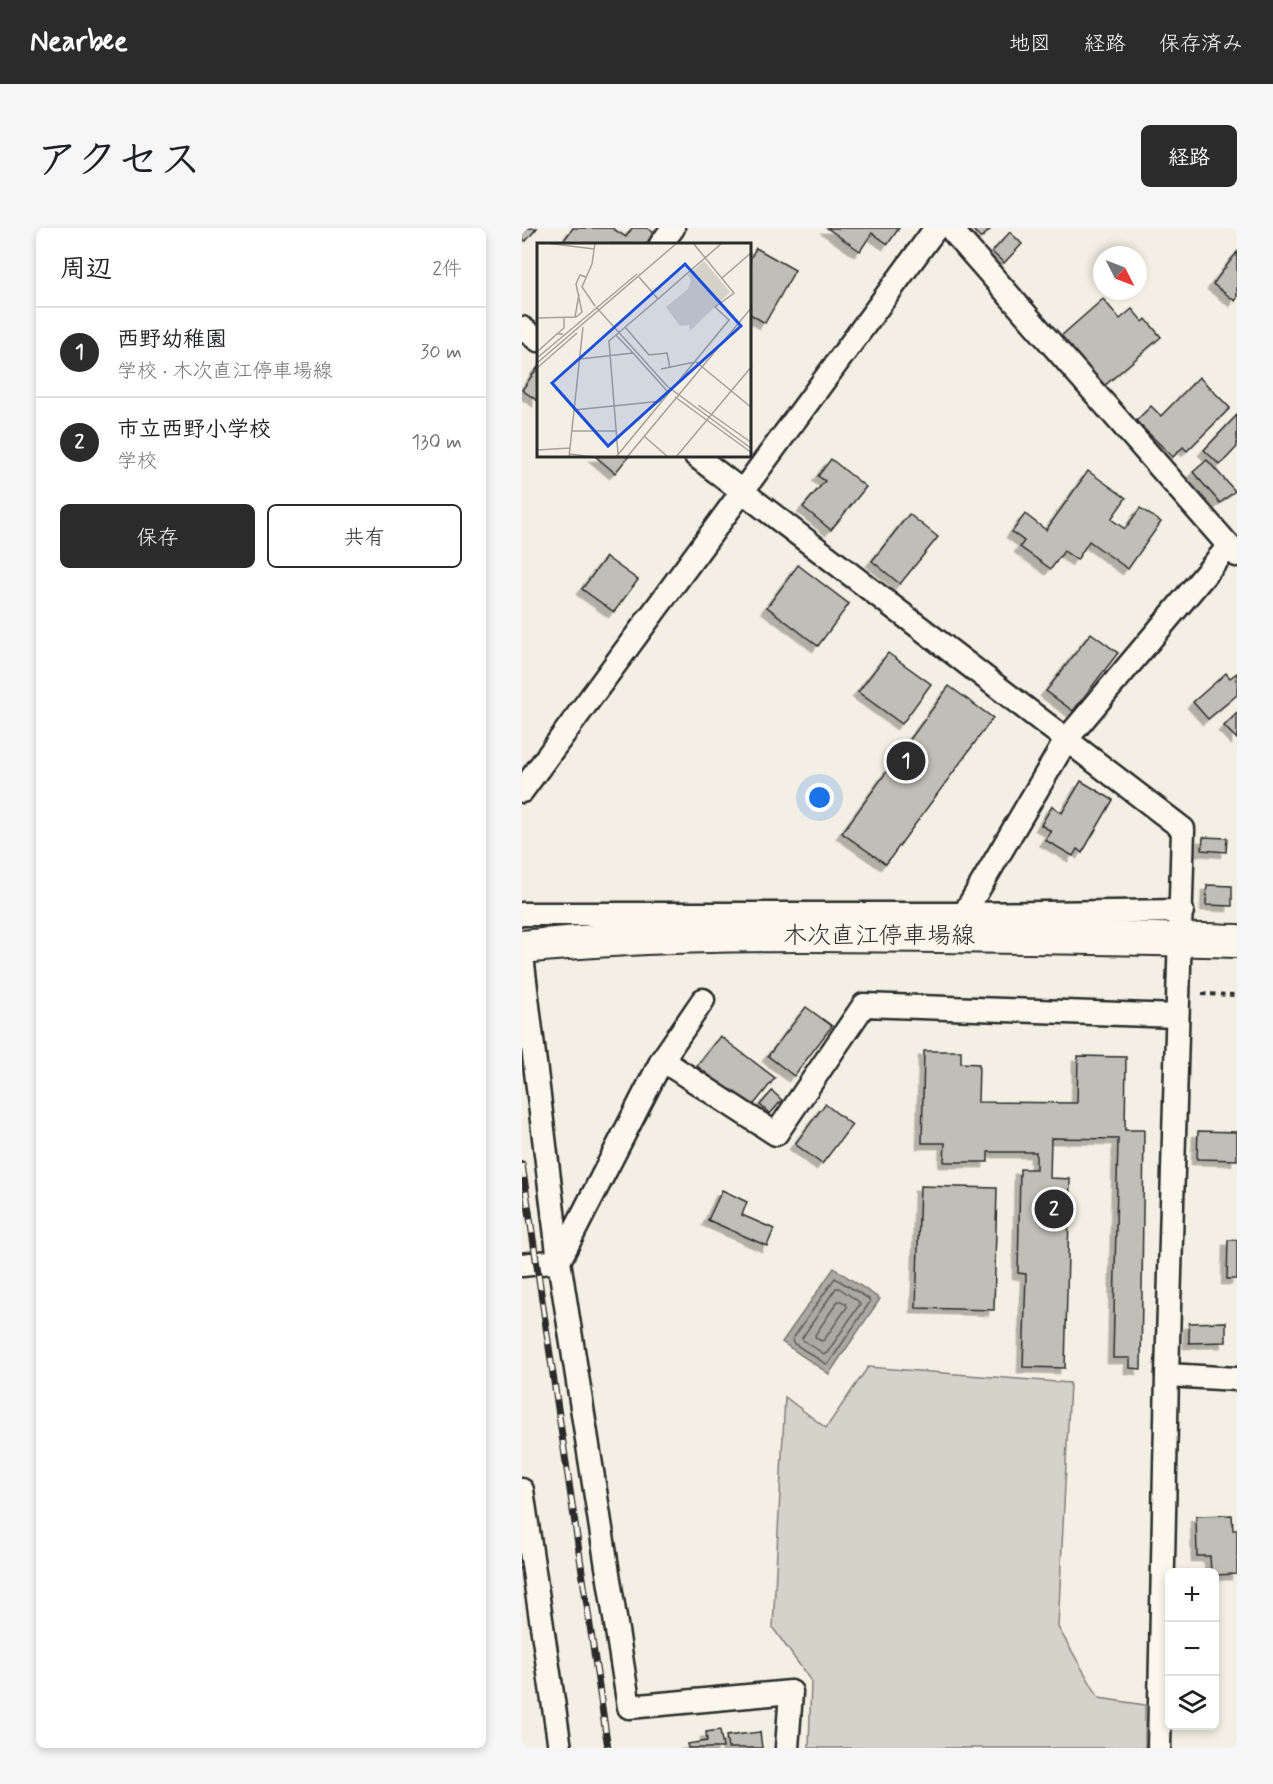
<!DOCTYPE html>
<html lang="ja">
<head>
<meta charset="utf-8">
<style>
	body { margin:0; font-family:Mynerve,"Klee One",sans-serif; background:#f6f6f6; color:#202124 }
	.controls { position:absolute; right:18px; bottom:18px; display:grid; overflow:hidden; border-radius:9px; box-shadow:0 3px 9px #0003 }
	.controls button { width:54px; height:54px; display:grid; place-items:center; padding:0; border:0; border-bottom:2px solid #e0e0e0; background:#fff; color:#202124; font:30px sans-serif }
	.compass { position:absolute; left:571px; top:18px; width:54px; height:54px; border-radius:50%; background:#fff; box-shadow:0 3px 9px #0003; rotate:132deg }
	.you { position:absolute; left:298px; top:570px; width:21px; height:21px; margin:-15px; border:4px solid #fff; border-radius:50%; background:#1a73e8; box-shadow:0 0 0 9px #1a73e833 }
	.badge { display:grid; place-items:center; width:39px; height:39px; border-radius:50%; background:#2b2b2b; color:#fff; font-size:20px; font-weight:700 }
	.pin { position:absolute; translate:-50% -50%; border:3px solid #fff; box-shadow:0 2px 6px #0006 }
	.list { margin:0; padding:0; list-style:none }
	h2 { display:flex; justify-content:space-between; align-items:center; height:78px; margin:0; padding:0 24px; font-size:26px }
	h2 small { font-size:20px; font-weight:400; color:#757577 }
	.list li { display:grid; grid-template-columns:39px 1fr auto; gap:18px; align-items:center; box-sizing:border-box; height:90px; padding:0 24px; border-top:2px solid #e0e0e0 }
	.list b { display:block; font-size:22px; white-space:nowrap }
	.list p { margin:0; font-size:20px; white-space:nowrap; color:#757577 }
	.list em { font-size:20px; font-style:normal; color:#757577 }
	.actions { display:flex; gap:12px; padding:18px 24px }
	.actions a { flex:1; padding:14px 0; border:2px solid #2b2b2b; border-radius:9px; text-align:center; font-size:21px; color:#2b2b2b }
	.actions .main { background:#2b2b2b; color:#fff }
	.icon { flex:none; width:33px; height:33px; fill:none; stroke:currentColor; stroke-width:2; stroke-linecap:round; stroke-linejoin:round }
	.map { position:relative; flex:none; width:715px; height:1520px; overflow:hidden; border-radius:9px }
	header { display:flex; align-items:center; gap:36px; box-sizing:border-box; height:84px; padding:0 30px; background:#2b2b2b; color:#fff }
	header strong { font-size:28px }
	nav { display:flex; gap:33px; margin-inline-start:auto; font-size:21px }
	.intro { display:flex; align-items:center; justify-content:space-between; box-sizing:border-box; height:144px; padding:0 36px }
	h1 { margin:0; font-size:42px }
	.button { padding:15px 27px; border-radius:9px; background:#2b2b2b; color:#fff; font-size:21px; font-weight:700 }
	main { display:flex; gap:36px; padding:0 36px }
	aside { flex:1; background:#fff; border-radius:9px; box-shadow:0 3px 9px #0003 }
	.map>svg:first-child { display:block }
	.green { fill:#d5d2c9; stroke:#807e7a; stroke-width:1.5 }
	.water { fill:#aca9a2; stroke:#787772; stroke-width:1.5 }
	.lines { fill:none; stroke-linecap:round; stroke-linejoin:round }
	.shore { stroke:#5f5d5b; stroke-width:1.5 }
	.building { fill:#c0beb6; stroke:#2b2b2b; stroke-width:1.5; filter:url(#shadow) }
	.minor-casing { stroke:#2b2b2b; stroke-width:27 }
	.secondary-casing { stroke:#2b2b2b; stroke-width:36 }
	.path { stroke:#2b2b2b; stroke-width:4; stroke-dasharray:4.5 4.5; stroke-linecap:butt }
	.minor { stroke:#fbf7ec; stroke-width:22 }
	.secondary { stroke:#fbf7ec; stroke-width:32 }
	.rail-casing { stroke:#2b2b2b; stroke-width:7 }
	.rail { stroke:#fbf7ec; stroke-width:4.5; stroke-dasharray:14; stroke-linecap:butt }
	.labels { text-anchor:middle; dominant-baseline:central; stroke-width:5; stroke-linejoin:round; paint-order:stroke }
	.street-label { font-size:24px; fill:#2b2b2b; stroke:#fbf7ec }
	.inset-road { fill:none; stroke:#a3a19a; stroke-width:1.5 }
	.view { fill:#1d4ed8; fill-opacity:0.15; stroke:#1d4ed8; stroke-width:3 }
	.inset-edge { fill:none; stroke:#2b2b2b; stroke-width:3 }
</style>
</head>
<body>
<header>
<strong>Nearbee</strong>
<nav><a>地図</a><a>経路</a><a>保存済み</a></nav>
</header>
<div class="intro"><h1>アクセス</h1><a class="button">経路</a></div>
<main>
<aside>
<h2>周辺<small>2件</small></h2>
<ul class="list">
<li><span class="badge">1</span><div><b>西野幼稚園</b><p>学校 · 木次直江停車場線</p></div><em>30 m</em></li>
<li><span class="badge">2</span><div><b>市立西野小学校</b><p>学校</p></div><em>130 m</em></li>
</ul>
<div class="actions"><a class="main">保存</a><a>共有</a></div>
</aside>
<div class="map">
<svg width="715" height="1520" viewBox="0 0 715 1520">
	<defs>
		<filter id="shadow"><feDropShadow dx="-5.5" dy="5.5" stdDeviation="0" flood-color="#0004"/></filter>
	</defs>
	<rect width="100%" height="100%" fill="#f3efe4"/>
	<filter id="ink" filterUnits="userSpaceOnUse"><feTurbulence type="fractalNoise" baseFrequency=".0167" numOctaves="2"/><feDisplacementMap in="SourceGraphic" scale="12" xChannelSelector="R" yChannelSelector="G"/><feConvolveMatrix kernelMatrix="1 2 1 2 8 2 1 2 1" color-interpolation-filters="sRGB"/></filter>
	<g filter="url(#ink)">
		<polygon class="green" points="346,1139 548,1155 536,1399 577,1470 623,1477 623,1520 287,1520 289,1453 251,1400 263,1169 304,1200"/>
		<polygon class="water" points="312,1040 358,1071 307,1146 260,1114"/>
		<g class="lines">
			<g class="shore">
				<polygon points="313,1050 347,1071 348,1074 307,1135 304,1136 271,1115 270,1112"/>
				<polygon points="314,1060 317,1060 336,1073 338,1076 305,1125 302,1126 281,1112 280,1110"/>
				<polygon points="316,1073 319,1073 324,1076 325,1079 302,1112 299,1113 294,1110 293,1107"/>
			</g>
		</g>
		<g class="building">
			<polygon points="0,0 15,0 4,13 0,10"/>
			<polygon points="51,0 90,0 104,9 110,0 125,0 132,5 124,16 39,16"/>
			<polygon points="305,0 377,0 366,16 350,5 338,23"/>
			<polygon points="449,0 470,0 459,10"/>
			<polygon points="488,4 500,16 482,35 470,24"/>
			<polygon points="234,20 273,42 243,95 228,86 228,31"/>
			<polygon points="715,24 715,70 713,73 691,56"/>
			<polygon points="581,71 598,91 610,81 621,94 624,91 639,109 582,158 539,108"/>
			<polygon points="16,139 16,173 0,162"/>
			<polygon points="677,149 708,180 665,223 661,219 651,229 614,193 629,178 639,188"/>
			<polygon points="715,187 715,219 698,237 682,222"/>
			<polygon points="73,228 107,228 93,245"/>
			<polygon points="309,231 344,259 309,302 281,279 303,253 296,248"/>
			<polygon points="685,232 713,263 698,275 671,244"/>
			<polygon points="566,243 604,270 589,291 603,301 618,280 639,294 606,341 567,313 555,332 542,323 529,341 498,319 502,313 490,304 503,286 524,302"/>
			<polygon points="387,286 416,309 378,356 350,333"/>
			<polygon points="84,329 116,352 92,384 60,361"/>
			<polygon points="276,337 327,376 296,418 245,379"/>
			<polygon points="569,405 596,425 551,483 524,463"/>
			<polygon points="366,425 409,456 380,496 336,464"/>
			<polygon points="704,445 708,450 715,445 715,467 686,491 671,474"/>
			<polygon points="427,458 471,490 364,636 320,605"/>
			<polygon points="715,485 715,511 702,498"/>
			<polygon points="559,553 591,572 560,625 555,621 551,628 523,612 529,603 519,597 530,578 540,585"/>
			<polygon points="681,609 705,610 704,624 680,622"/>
			<polygon points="685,657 710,658 710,678 684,677"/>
			<polygon points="284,779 310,798 272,848 246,828"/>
			<polygon points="198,808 253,850 229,880 175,838"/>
			<polygon points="402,823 439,823 439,835 457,836 456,874 555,875 556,828 604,829 603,902 622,902 619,1141 608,1140 608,1130 591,1130 596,911 529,910 528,950 548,951 543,1140 501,1139 504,1046 496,1045 498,941 514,941 514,924 466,924 466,934 422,934 423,915 400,915"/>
			<polygon points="250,863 260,872 248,886 238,877"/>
			<polygon points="303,876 330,897 300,936 273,916"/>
			<polygon points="676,903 715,904 715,932 675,931"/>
			<polygon points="398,958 475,960 472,1082 394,1080"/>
			<polygon points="200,962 225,974 220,987 252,1001 245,1018 186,992"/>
			<polygon points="706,1012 715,1012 715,1051 705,1051"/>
			<polygon points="704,1094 704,1114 667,1115 667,1095"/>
			<polygon points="710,1287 711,1302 715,1302 715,1346 692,1347 692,1344 689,1344 688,1328 675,1328 674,1288"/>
			<polygon points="198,1502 201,1520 166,1520 165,1516 185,1513 184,1504"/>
			<polygon points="238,1504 240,1520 206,1520 204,1508"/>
		</g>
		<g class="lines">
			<g class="minor-casing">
				<g id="minor">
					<polyline points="428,0 715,327"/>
					<polyline points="139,16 151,0"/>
					<polyline points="0,100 16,112"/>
					<polyline points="174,228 661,601 645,1147 715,1151"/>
					<polyline points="0,563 414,0"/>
					<polyline points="0,686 442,686 544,512 707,318"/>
					<polyline points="442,686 660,683"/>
					<polyline points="0,728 37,1033 107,1479 269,1464 265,1520"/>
					<polyline points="140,832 254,906 342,777 655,788"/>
					<polyline points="37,1033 140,832 181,772"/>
					<polyline points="0,1037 37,1033"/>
					<polyline points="0,1262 38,1520"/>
					<polyline points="637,1520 645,1147"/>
				</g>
			</g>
			<g class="secondary-casing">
				<path id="secondary" d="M 0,719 C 137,705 277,706 414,708 C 515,709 615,710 715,713"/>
			</g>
			<polyline class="path" points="680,766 715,767"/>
			<use href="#minor" class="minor"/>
			<use href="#secondary" class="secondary"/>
			<g class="rail-casing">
				<polyline id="rail" points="0,936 86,1520"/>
			</g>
			<use href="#rail" class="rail"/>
		</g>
	</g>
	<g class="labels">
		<g class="street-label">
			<text x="357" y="708">木次直江停車場線</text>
		</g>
	</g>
	<g transform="translate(15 15)">
		<rect width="214" height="214" fill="#f3efe4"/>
		<path d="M 167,18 L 193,49 L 153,88 L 152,82 L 143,83 L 129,64 L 151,46 L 154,37 L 151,32 Z" fill="#d5d2c9"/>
		<path class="inset-road" d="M 9,0 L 57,6M 185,35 L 215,9M 121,56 L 185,0M 58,63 L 45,44 L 55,21 L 58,0M 59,64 L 130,143 L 215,206M 38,74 L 42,51M 0,75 L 39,74 L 45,69 L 39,41 L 43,32 L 49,34M 88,84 L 112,112 L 130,110 L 133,125M 20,91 L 27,85 L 27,74M 79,92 L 96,110M 0,109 L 20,91 L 26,91M 0,115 L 100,31M 43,116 L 96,110 L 131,149M 158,118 L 215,165M 0,120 L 140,0M 0,125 L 40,90M 124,126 L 158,119M 138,154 L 215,210M 161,162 L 215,200M 37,167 L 125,158M 35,188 L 79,188M 107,193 L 131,214M 0,207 L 33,205M 33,211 L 56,214M 81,211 L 72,98 L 121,56 L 102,34M 32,214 L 46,84M 79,214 L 192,77 L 178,64 L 197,50 L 156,0M 90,214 L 215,64M 139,214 L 215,123"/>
		<path class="view" d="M 148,21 L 204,83 L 71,203 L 15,140 Z"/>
		<rect width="214" height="214" class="inset-edge"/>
	</g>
</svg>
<div class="controls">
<button>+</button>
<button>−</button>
<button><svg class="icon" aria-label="layers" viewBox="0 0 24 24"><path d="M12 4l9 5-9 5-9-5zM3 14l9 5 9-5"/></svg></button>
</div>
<svg class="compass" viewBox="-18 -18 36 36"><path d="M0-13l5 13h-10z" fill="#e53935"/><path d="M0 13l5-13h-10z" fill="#757577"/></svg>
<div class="you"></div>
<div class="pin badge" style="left:384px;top:533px">1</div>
<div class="pin badge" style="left:532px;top:981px">2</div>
</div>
</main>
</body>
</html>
